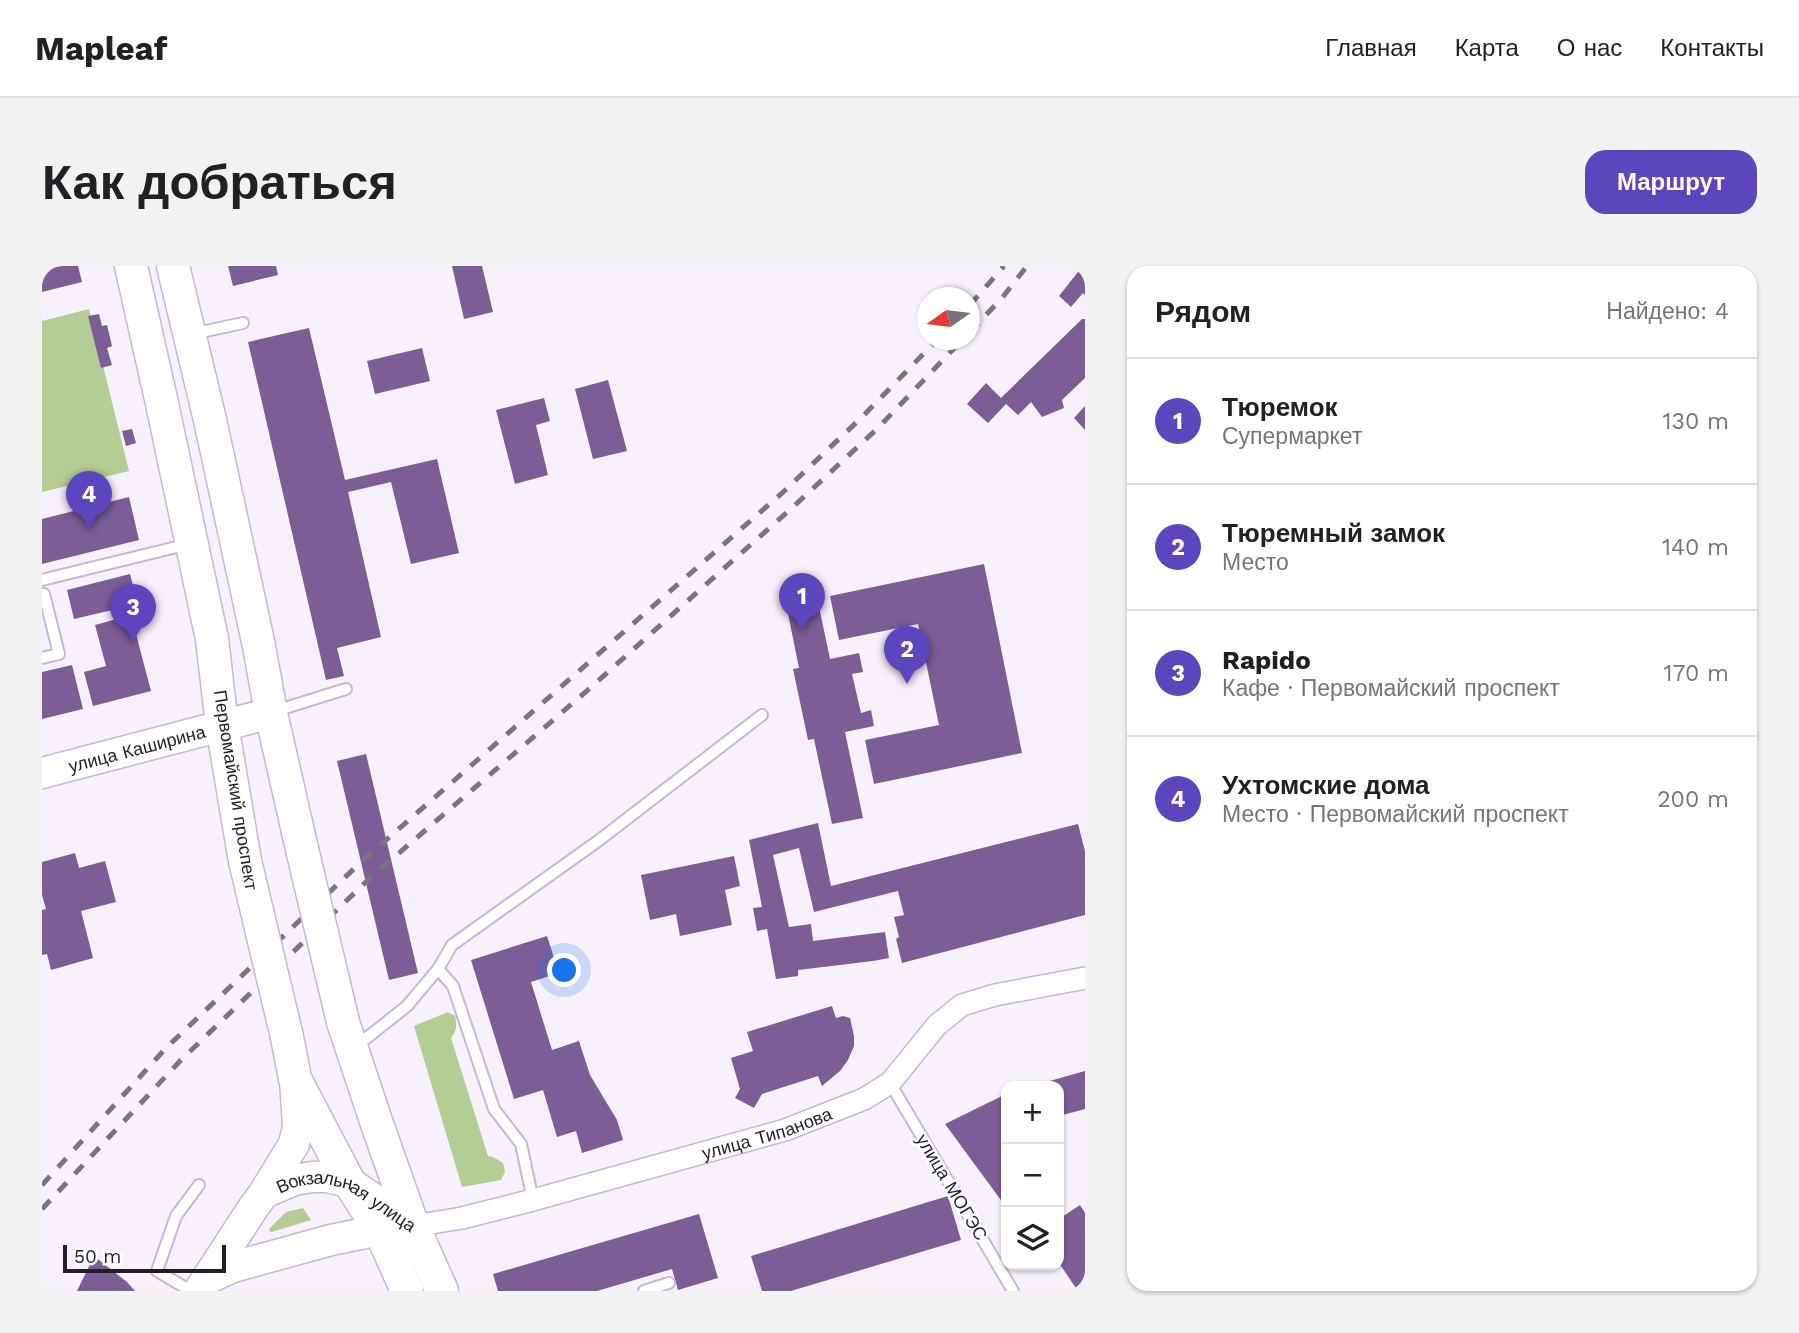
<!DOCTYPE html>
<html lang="ru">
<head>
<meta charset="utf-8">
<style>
	body { margin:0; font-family:"Work Sans",sans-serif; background:#f2f2f2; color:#202124 }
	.controls { position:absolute; right:21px; bottom:21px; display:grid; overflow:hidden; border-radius:14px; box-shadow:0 2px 5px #0004 }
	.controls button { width:63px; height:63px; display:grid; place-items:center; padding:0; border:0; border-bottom:2px solid #e0e0e0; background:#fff; color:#202124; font:35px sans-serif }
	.compass { position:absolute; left:875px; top:21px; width:63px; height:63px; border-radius:50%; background:#fff; box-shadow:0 2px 5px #0004; rotate:256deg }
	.scale { position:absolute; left:21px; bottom:18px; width:163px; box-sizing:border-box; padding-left:7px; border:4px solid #231d28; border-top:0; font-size:19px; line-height:24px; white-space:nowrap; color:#231d28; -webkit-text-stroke:5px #fff; paint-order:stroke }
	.you { position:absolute; left:523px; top:705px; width:24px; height:24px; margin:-18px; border:5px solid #fff; border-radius:50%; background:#1a73e8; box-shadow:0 0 0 10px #1a73e833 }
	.badge { display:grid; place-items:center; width:46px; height:46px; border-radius:50%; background:#5b46be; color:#fff; font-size:23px; font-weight:700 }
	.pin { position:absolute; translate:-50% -58px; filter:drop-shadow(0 2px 4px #0008) }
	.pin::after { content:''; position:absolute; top:37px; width:24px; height:21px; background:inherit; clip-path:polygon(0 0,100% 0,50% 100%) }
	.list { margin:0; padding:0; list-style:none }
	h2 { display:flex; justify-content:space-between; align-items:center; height:91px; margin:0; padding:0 28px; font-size:30px }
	h2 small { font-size:23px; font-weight:400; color:#757577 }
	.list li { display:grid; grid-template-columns:46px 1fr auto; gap:21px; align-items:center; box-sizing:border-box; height:126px; padding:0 28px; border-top:2px solid #e0e0e0 }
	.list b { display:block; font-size:26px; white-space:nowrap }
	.list p { margin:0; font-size:23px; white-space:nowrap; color:#757577 }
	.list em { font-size:23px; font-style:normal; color:#757577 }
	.icon { flex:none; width:38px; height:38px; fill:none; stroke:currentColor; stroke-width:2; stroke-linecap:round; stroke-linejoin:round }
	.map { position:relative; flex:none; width:1043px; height:1025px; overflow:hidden; border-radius:21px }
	header { display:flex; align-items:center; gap:42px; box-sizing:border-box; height:98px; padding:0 35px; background:#fff; border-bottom:2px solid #e0e0e0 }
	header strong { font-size:33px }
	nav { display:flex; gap:38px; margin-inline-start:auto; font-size:24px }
	.intro { display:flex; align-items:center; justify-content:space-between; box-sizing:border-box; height:168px; padding:0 42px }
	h1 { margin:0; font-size:49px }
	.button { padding:18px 32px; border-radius:21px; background:#5b46be; color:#fff; font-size:24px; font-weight:700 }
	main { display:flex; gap:42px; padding:0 42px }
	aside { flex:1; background:#fff; border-radius:21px; box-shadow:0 2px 5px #0004 }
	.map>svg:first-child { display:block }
	.green { fill:#b3cd94 }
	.building { fill:#7c5d96 }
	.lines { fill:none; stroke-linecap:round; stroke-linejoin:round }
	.service-casing { stroke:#c6b7d5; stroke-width:14 }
	.minor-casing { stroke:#c6b7d5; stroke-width:24 }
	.secondary-casing { stroke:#c6b7d5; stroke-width:33 }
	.primary-casing { stroke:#c6b7d5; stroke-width:35 }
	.service { stroke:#fff; stroke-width:10 }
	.minor { stroke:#fff; stroke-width:21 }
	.secondary { stroke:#fff; stroke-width:30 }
	.primary { stroke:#fff; stroke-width:32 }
	.rail { stroke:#7a7480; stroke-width:5; stroke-dasharray:12 12; stroke-linecap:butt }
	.primary-bridge-casing { stroke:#c6b7d5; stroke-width:35; stroke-linecap:butt }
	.primary-bridge { stroke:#fff; stroke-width:32 }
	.labels { text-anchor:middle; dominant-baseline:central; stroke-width:5; stroke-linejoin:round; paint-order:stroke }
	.street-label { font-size:18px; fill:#231d28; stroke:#fff }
</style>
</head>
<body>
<header>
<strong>Mapleaf</strong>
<nav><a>Главная</a><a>Карта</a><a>О нас</a><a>Контакты</a></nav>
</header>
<div class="intro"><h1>Как добраться</h1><a class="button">Маршрут</a></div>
<main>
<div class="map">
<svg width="1043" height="1025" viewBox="0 0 1043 1025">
	<rect width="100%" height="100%" fill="#f7f0fd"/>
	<g class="green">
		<polygon points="47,43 87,205 0,226 0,55"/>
		<path d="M 406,746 L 413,750 C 415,759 415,765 409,772 L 446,890 L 451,891 L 461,897 L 463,906 L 459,914 L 420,921 L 372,760 Z"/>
		<polygon points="261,942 269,954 230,966 227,965 228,962 244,946"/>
	</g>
	<g class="building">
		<polygon points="0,0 36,0 40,16 0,26"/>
		<polygon points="186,0 234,0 236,9 191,20"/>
		<polygon points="410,0 440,0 451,46 422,53"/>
		<polygon points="1040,1 1043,3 1043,29 1041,27 1029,41 1017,30"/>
		<polygon points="57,48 60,60 65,59 70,80 65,82 70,99 59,102 46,50"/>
		<polygon points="1040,53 1043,53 1043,112 1020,134 1022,142 1000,151 989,136 976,149 964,138 946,157 925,138 944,117 959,132"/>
		<polygon points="267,62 303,214 395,193 417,287 369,298 349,216 306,226 339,371 295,382 302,410 284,414 206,76"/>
		<polygon points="380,82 388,115 333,128 325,95"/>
		<polygon points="566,114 585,185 551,193 533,123"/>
		<polygon points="502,132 508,155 494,159 506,209 473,218 454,144"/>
		<polygon points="1043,140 1043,164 1032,152"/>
		<polygon points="90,163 94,177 84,180 80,165"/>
		<polygon points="87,231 97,274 0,298 0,253"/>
		<polygon points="942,298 980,487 832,518 823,474 897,459 876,358 797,374 788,330"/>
		<polygon points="88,308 96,338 32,353 25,324"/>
		<polygon points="771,312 788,393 817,387 821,406 810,408 819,447 829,444 832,460 803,466 821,552 790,558 772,473 766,474 751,403 757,402 740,318"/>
		<polygon points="89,349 109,425 51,440 42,406 64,400 53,359"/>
		<polygon points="30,399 41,443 0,453 0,406"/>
		<polygon points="324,488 376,707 347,714 295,495"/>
		<polygon points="776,557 789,620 1036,558 1043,585 1043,649 860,697 854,673 857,671 852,651 862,649 856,625 772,646 757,582 731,589 747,661 769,658 771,675 843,666 847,692 831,695 756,704 756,710 734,713 725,663 715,665 711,642 720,641 707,574"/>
		<polygon points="33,587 37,602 63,595 74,636 39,645 51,692 9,704 5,688 0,689 0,644 4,643 0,629 0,596"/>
		<polygon points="692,590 698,620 683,624 690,659 638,670 634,648 608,654 599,609"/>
		<polygon points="505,670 517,707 489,716 510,784 537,775 548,809 575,854 581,874 540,887 534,865 515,871 501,824 472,833 429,694"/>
		<polygon points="790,740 794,752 801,750 808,752 812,770 812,780 806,794 798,805 780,820 776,810 720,828 712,842 693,832 698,823 689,792 711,785 705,766"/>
		<polygon points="1043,805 1043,843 1017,850 1017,820 990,820"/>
		<polygon points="964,828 964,941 903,858"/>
		<polygon points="906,930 919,974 749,1025 720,1025 709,990"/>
		<polygon points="1038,939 1043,947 1043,1025 1036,1025 1017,997 1017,953"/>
		<polygon points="657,948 676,1012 636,1024 630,1003 555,1025 456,1025 451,1008"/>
		<polygon points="52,990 85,1016 93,1025 35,1025"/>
	</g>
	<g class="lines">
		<g class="service-casing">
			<g id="service">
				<polyline points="150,68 201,57"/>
				<polyline points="0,314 147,278"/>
				<polyline points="0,392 17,388 2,328"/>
				<polyline points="230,446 304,423"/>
				<polyline points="396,703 410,679 556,575 720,449"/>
				<polyline points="312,782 365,740 396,703 411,720 452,843 479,878 491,934"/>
				<polyline points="848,817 971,1025"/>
				<polyline points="149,1025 115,1005 134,950 157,919"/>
				<polyline points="602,1025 627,1017"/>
			</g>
		</g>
		<g class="minor-casing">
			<g id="minor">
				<path id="s1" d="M 371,960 L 420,952 L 491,934 L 743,864 L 822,833 L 848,817 L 895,759 L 920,739 L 953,729 L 1043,712"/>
			</g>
		</g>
		<g class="secondary-casing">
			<g id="secondary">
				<path id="s2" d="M 0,507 L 229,447"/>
				<path id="s3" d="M 222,927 L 252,914 L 270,911 L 285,911 L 307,916 L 371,960"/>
				<polyline points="165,1013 191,1001 289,974 338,964 360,961"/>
				<polyline points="157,1025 211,942 222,927 252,878 256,861 253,813"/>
			</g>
		</g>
		<g class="primary-casing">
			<g id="primary">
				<polyline points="89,0 119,133 170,373 180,459 203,595"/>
				<polyline points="131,0 168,154 217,380 229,447 260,583"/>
				<polyline points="301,756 334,855 371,960 400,1025"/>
				<polyline points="245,771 253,813 307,916 338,964 365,1025"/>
			</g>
		</g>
		<use href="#service" class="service"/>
		<use href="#minor" class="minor"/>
		<use href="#secondary" class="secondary"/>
		<use href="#primary" class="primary"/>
		<g class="rail">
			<polyline points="928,39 962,0"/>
			<polyline points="928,66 960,32 985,0"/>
			<polyline points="0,919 124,782 319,596 739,228 820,151 895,74"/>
			<polyline points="0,943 139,794 328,612 539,430 752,240 835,163 920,74"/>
		</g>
		<g class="primary-bridge-casing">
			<g id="primary-bridge">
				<polyline points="260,583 301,756"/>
				<polyline points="203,595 245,771"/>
			</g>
		</g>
		<use href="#primary-bridge" class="primary-bridge"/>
	</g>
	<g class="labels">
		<g class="street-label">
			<text stroke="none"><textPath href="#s2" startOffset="98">улица Каширина</textPath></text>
			<text transform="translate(194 524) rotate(81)">Первомайский проспект</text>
			<text stroke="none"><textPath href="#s1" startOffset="366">улица Типанова</textPath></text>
			<text transform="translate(910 921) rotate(59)">улица МОГЭС</text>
			<text stroke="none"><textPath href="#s3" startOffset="91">Вокзальная улица</textPath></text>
		</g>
	</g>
</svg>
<div class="controls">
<button>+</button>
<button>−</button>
<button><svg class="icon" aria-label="layers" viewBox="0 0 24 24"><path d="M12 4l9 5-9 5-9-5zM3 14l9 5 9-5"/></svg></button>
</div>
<svg class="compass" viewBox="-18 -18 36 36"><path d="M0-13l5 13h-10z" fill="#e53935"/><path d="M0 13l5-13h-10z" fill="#757577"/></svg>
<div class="scale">50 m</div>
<div class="you"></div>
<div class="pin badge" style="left:760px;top:365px">1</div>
<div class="pin badge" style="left:865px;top:418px">2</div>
<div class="pin badge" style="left:91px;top:376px">3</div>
<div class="pin badge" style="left:47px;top:263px">4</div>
</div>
<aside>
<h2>Рядом<small>Найдено: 4</small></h2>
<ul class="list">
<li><span class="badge">1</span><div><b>Тюремок</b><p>Супермаркет</p></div><em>130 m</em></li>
<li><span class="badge">2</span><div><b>Тюремный замок</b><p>Место</p></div><em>140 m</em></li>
<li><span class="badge">3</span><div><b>Rapido</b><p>Кафе · Первомайский проспект</p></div><em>170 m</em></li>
<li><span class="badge">4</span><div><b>Ухтомские дома</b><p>Место · Первомайский проспект</p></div><em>200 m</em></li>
</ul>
</aside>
</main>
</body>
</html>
